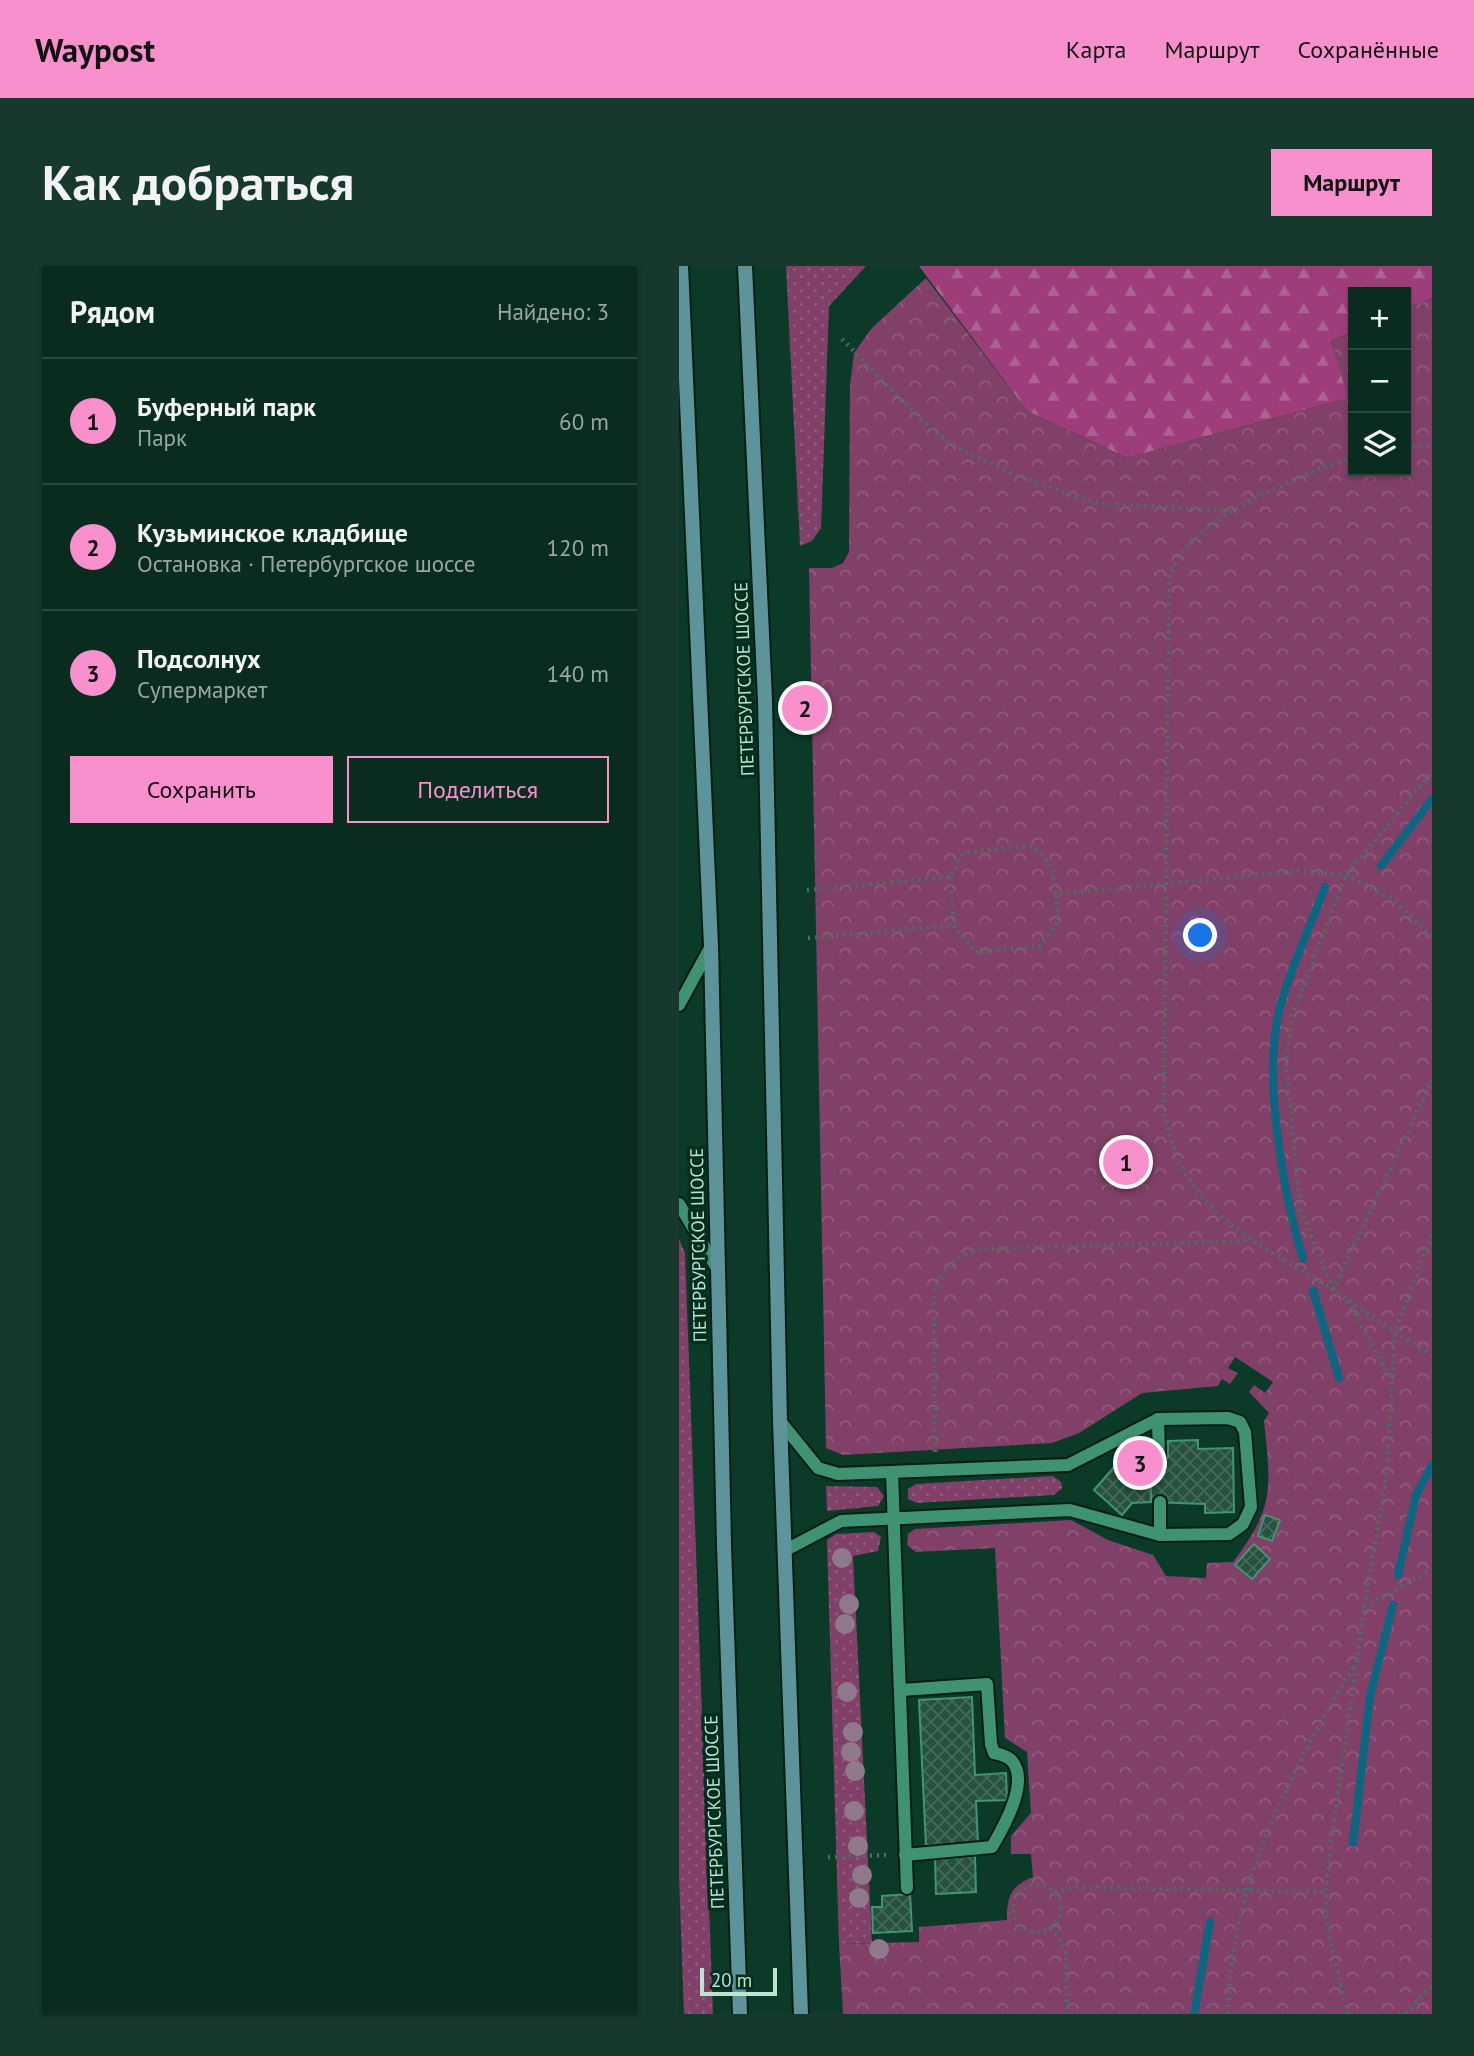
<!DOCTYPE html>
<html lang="ru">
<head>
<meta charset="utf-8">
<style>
	body { margin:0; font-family:"PT Sans",sans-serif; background:#17382c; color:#f1f3f6 }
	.controls { position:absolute; right:21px; top:21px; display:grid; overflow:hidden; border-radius:0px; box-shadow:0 2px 5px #0004 }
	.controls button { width:63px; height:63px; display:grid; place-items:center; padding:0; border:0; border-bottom:2px solid #29483d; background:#092c1f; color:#f1f3f6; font:35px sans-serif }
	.scale { position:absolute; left:21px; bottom:18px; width:77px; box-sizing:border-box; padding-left:7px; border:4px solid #bde3d1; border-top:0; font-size:19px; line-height:24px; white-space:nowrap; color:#bde3d1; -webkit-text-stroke:5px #002f1f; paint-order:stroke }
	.you { position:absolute; left:522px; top:670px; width:24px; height:24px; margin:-18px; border:5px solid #fff; border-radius:50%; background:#1a73e8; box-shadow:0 0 0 10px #1a73e833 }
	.badge { display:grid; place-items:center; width:46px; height:46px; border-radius:50%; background:#f790cd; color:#111; font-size:23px; font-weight:700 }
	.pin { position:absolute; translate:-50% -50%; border:4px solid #fff; box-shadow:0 2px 7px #0006 }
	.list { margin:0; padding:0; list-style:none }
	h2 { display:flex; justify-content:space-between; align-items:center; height:91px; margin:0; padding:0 28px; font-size:30px }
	h2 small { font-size:23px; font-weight:400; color:#99a7a4 }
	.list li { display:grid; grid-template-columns:46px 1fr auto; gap:21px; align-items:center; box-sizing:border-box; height:126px; padding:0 28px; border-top:2px solid #29483d }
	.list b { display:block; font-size:26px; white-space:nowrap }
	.list p { margin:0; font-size:23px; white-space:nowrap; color:#99a7a4 }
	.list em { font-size:23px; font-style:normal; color:#99a7a4 }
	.actions { display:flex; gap:14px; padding:21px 28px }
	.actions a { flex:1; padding:16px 0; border:2px solid #f790cd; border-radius:0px; text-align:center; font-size:24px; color:#f790cd }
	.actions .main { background:#f790cd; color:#111 }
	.icon { flex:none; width:38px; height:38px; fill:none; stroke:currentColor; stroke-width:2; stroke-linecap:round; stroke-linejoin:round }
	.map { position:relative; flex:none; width:753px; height:1748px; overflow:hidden; border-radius:0px }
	header { display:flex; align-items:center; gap:42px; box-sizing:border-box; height:98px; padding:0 35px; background:#f790cd; color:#111 }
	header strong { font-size:33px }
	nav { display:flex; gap:38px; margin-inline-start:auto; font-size:24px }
	.intro { display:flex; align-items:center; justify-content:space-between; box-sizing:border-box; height:168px; padding:0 42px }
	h1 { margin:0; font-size:49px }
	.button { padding:18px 32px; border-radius:0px; background:#f790cd; color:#111; font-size:24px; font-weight:700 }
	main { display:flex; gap:42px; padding:0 42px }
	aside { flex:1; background:#092c1f; border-radius:0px; box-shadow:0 2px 5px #0004 }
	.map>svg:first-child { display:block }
	.grass { fill:url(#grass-dots) }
	.forest { fill:url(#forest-firs) }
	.park { fill:url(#park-crowns) }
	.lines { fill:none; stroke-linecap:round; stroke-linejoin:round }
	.stream { stroke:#0a6681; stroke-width:8 }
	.building { fill:url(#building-cross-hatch); stroke:#429473; stroke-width:2 }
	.service-casing { stroke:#041e14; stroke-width:16 }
	.secondary-casing { stroke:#041e14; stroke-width:18 }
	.path { stroke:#477261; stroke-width:4.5; stroke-dasharray:2 5; stroke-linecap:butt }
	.service { stroke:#409372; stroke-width:12 }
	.secondary { stroke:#5c949a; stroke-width:14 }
	.tree { fill:#8f798a }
	.labels { text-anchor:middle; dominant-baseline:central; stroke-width:7; stroke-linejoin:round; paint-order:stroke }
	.street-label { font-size:18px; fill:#bde3d1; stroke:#002f1f }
</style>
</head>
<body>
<header>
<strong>Waypost</strong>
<nav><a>Карта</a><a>Маршрут</a><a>Сохранённые</a></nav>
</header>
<div class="intro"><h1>Как добраться</h1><a class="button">Маршрут</a></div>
<main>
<aside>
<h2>Рядом<small>Найдено: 3</small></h2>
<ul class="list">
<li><span class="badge">1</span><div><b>Буферный парк</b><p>Парк</p></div><em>60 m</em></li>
<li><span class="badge">2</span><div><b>Кузьминское кладбище</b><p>Остановка · Петербургское шоссе</p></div><em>120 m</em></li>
<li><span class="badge">3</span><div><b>Подсолнух</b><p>Супермаркет</p></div><em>140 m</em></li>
</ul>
<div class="actions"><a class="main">Сохранить</a><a>Поделиться</a></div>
</aside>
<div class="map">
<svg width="753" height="1748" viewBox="0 0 753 1748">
	<defs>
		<pattern id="grass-dots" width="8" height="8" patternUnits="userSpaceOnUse" patternTransform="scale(1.75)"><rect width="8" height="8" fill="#814067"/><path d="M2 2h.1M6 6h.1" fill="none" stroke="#915b7c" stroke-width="1.8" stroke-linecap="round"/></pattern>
		<pattern id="forest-firs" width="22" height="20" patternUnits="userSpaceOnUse" patternTransform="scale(1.75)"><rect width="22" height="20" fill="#9d3e7a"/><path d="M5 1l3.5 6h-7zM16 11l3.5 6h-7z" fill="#ad6392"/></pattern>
		<pattern id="park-crowns" width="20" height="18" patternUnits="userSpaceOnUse" patternTransform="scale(1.75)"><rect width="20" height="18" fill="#814067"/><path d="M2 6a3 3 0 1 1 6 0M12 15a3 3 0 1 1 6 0" fill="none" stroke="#915b7c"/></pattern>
		<pattern id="building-cross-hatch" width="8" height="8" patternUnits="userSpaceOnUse" patternTransform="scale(1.75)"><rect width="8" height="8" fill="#26523f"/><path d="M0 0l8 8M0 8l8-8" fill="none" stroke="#446b5a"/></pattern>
	</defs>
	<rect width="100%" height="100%" fill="#0c3a29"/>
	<g class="grass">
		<polygon points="107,0 187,0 150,40 142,262 133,275 121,280"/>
		<polygon points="0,973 6,987 34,1748 5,1748 0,1611"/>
		<polygon points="374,1210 382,1216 383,1222 375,1229 238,1237 229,1233 229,1223 237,1218"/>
		<polygon points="147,1220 198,1221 205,1230 199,1240 148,1245"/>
		<polygon points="195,1266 202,1271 199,1285 174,1290 193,1677 160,1678 148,1274 157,1268"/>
	</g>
	<polygon class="forest" points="240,0 753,0 753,32 727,43 727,26 674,26 674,66 652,75 670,132 448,192 348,145"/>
	<path class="park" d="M 247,12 L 348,145 L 448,192 L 669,132 L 652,75 L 674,66 L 674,205 L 727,205 L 727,43 L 753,32 L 753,1748 L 164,1748 L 160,1678 L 240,1676 L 240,1661 L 328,1654 C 328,1631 331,1620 354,1611 L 352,1588 L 332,1588 L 332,1570 L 352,1547 L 348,1486 L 326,1472 L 316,1282 L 237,1286 L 228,1279 L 229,1268 L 236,1263 L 392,1254 L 429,1274 L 474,1289 L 487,1310 L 527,1312 L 528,1297 L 554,1296 C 596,1241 592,1222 585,1155 L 590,1147 L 570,1126 L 575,1119 L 586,1127 L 594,1116 L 556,1091 L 549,1102 L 559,1107 L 551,1118 L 543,1113 L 539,1120 L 463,1127 L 400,1167 L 373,1177 L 164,1189 L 147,1182 L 130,302 L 153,302 L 164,297 L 170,286 L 171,119 L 175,87 L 192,63 Z"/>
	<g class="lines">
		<g class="stream">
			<polyline points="702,600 753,533"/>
			<path d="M 624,993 C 604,925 583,810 601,741 C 612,701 631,661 646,621"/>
			<polyline points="634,1024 660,1112"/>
			<polyline points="719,1309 737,1229 753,1199"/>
			<polyline points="674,1577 691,1430 714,1339"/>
			<polyline points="515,1748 531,1656"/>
		</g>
	</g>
	<g class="building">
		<polygon points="519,1174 519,1183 554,1182 555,1246 526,1247 526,1238 472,1236 471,1192 489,1191 489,1175"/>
		<polygon points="471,1192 472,1236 453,1237 443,1249 415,1224 442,1193"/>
		<polygon points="586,1249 601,1254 593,1275 579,1270"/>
		<polygon points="575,1278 591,1293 573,1313 556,1299"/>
		<polygon points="293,1431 296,1509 327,1507 328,1534 297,1535 299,1577 247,1580 240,1434"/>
		<polygon points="296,1590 297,1626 257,1628 256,1593"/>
		<polygon points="231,1628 233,1665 194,1667 193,1641 203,1641 203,1630"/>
	</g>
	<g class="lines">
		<g class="service-casing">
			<g id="service">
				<polyline points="0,739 32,680"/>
				<polyline points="0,938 39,1004"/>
				<polyline points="479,1153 480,1192"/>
				<polyline points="101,1155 139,1202 159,1208 389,1199 479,1153 549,1152 561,1156 566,1166 572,1241 564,1258 550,1268 481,1269 391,1244 162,1255 105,1285"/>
				<polyline points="213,1207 228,1622"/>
				<polyline points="481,1236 481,1269"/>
				<path d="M 223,1424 L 308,1418 L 312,1478 L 315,1487 C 320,1488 327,1490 331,1493 C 353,1513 324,1562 313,1581 L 226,1589"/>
			</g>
		</g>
		<g class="secondary-casing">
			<g id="secondary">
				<polyline points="2,0 32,680 45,1279 61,1748"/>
				<polyline points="66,0 86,434 101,1155 122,1748"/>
			</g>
		</g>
		<g class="path">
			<polyline points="163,73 250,162 284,185 343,212 417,237 556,245"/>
			<polyline points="727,180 753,181"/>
			<path d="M 674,191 C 619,210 554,237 511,277 C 502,285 496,299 490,309 L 485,844 C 503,951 574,971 654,1024 C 687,1046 719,1069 753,1089"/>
			<polyline points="271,611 275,659"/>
			<polyline points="128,624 271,611 286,586 355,580 373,602 377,628"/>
			<polyline points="129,672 275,659 296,686 361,680 379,655 377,628 618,605 667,609 714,633 753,671"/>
			<polyline points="654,1023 621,941 607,794 613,749 667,609 753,506"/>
			<polyline points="654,1024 753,814"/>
			<polyline points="669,1035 710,1110"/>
			<path d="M 256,1186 L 255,1027 C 265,1003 274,991 299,983 L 568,975"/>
			<polyline points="685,1341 753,1304"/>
			<polyline points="149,1591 208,1589"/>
			<circle cx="358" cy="1642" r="24"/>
			<polyline points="376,1625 400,1621 648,1626"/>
			<polyline points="373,1661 387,1685 388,1748"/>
			<path d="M 550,1748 C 548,1624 613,1503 675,1399"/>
			<polyline points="668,1748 646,1648 650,1593 685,1342 707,1212 716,1066 753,967"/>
			<polyline points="727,1748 753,1719"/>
		</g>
		<use href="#service" class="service"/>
		<use href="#secondary" class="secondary"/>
	</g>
	<g class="tree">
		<circle cx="163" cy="1292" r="10"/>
		<circle cx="170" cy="1338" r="10"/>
		<circle cx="166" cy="1358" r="10"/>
		<circle cx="168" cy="1426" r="10"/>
		<circle cx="174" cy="1466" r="10"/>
		<circle cx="172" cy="1486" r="10"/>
		<circle cx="176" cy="1505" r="10"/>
		<circle cx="175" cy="1545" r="10"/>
		<circle cx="179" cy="1580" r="10"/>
		<circle cx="183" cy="1609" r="10"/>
		<circle cx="180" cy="1632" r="10"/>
		<circle cx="200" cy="1683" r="10"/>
	</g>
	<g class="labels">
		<g class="street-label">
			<text transform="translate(65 413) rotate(-92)">ПЕТЕРБУРГСКОЕ ШОССЕ</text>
			<text transform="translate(19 979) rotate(-91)">ПЕТЕРБУРГСКОЕ ШОССЕ</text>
			<text transform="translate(35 1546) rotate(-92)">ПЕТЕРБУРГСКОЕ ШОССЕ</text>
		</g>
	</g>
</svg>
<div class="controls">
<button>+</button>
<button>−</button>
<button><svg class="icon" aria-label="layers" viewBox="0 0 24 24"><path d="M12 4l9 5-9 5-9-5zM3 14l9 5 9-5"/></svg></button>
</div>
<div class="scale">20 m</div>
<div class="you"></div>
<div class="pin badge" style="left:447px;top:896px">1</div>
<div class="pin badge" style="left:126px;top:442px">2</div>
<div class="pin badge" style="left:461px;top:1197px">3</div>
</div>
</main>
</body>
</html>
